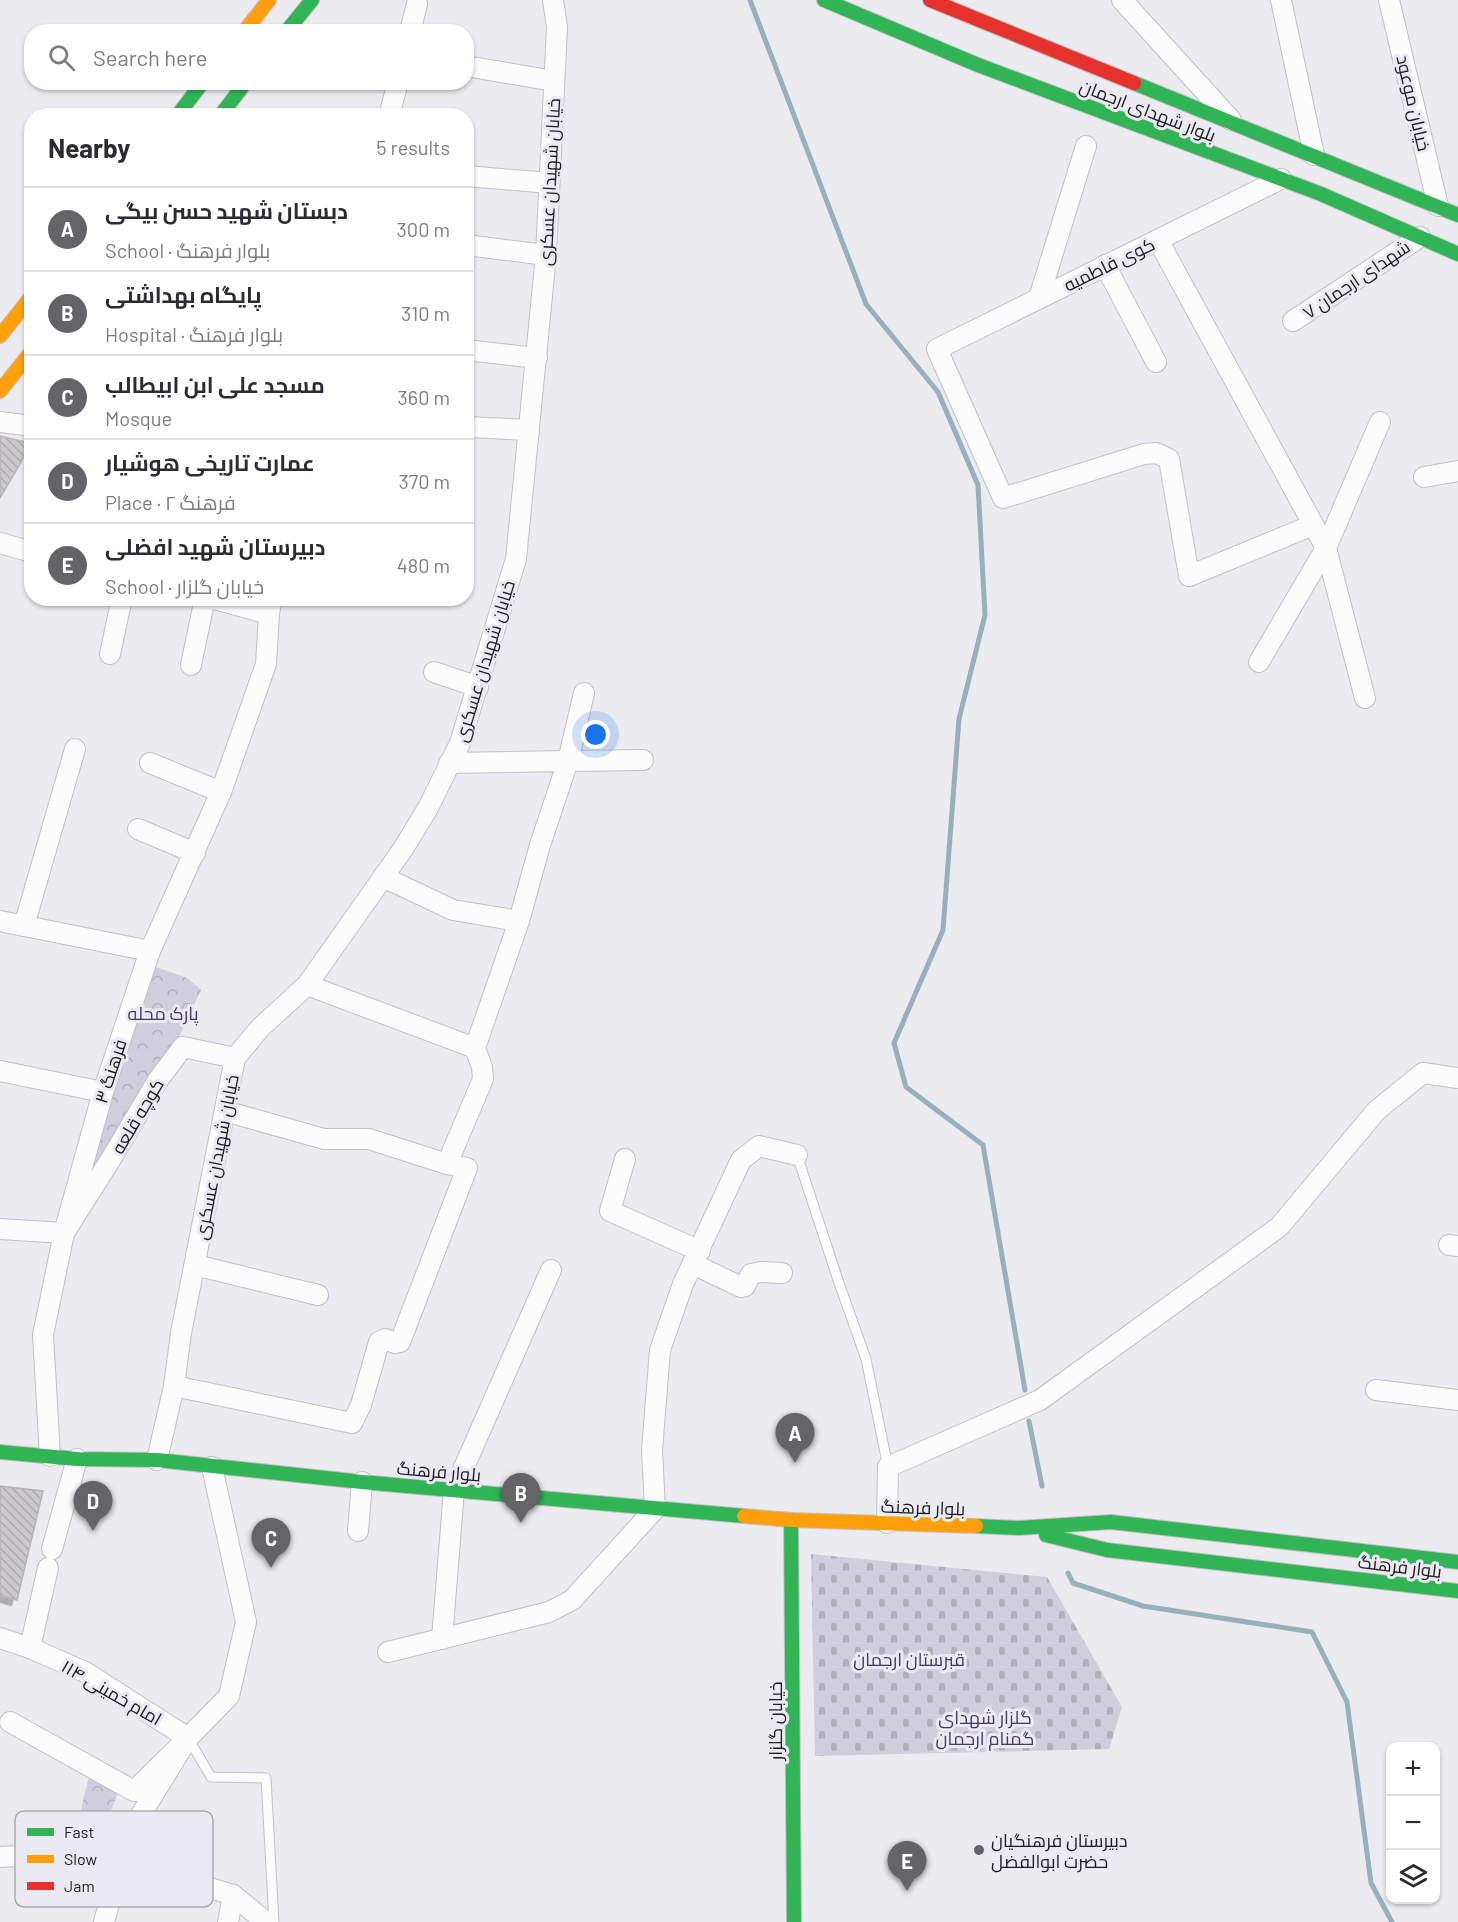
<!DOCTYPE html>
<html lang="en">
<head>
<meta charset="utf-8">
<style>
	body { margin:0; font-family:Barlow,Cairo,sans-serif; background:#f7f7f7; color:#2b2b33 }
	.controls { position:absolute; right:18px; bottom:18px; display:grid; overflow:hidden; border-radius:12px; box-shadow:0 2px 4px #0004 }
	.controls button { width:54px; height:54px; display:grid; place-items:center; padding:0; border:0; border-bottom:2px solid #e1e1e2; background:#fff; color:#2b2b33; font:30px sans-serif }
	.you { position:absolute; left:596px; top:735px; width:21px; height:21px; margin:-15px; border:4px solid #fff; border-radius:50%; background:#1a73e8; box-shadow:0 0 0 9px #1a73e833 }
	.badge { display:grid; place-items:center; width:39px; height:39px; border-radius:50%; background:#646468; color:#fff; font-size:20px; font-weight:700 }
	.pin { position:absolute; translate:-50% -50px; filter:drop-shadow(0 2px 3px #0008) }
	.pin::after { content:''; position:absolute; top:32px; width:21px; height:18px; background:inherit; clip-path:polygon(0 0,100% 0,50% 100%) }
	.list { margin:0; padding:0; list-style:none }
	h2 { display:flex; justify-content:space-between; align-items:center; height:78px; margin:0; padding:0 24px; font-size:26px }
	h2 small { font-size:20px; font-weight:400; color:#7c7c81 }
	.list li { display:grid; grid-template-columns:39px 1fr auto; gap:18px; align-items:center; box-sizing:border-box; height:84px; padding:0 24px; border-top:2px solid #e1e1e2 }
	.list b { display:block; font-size:22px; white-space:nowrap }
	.list p { margin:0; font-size:20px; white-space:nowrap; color:#7c7c81 }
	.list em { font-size:20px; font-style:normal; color:#7c7c81 }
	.icon { flex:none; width:33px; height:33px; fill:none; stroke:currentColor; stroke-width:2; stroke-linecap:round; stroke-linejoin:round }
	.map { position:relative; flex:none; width:1458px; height:1922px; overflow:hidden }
	.search { position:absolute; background:#fff; box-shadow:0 2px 4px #0004; left:24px; top:24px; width:450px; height:66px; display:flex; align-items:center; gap:15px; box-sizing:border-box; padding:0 21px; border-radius:24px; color:#7c7c81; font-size:22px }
	.panel { position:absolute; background:#fff; box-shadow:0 2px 4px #0004; left:24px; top:108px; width:450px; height:498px; border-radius:24px }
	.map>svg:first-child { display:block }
	.cemetery { fill:url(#cemetery-stones) }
	.park { fill:url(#park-crowns) }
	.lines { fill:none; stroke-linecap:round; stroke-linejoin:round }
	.stream { stroke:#97b0bb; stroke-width:5 }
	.building { fill:url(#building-back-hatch); stroke:#b6b4b7; stroke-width:1.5; filter:url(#shadow) }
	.lane-casing { stroke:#c1c0c3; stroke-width:11 }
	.street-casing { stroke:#c1c0c3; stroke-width:22 }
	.fast-casing { stroke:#c1c0c3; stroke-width:16 }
	.slow-casing { stroke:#c1c0c3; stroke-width:16 }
	.jam-casing { stroke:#c1c0c3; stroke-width:16 }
	.lane { stroke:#fcfcfd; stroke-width:9 }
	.street { stroke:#fcfcfd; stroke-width:20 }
	.fast { stroke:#30b455; stroke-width:14 }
	.slow { stroke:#ff9f0a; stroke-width:14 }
	.jam { stroke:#e5322d; stroke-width:14 }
	.poi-dot { fill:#646468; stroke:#ebe9f2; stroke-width:2 }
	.labels { text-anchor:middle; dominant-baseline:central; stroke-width:6; stroke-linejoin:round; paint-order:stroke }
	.street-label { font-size:18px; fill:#1b1b1e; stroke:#ebe9f2 }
	.park-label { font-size:18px; fill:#453964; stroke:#ebe9f2 }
	.poi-label { font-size:18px; fill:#1b1b1e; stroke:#ebe9f2; text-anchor:start }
	.key { fill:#ebe9f2; stroke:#adabb2; stroke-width:1.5 }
	.key-label { font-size:16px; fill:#1b1b1e }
</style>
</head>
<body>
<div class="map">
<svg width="1458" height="1922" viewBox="0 0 1458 1922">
	<defs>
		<pattern id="cemetery-stones" width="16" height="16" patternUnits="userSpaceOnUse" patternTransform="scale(1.5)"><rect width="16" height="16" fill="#d0cddc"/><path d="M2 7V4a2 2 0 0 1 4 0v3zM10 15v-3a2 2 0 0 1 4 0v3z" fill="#b2afbc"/></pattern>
		<pattern id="park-crowns" width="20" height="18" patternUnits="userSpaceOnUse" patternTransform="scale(1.5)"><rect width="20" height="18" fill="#d0cddc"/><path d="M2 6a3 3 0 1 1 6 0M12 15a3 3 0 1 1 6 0" fill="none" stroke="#b2afbc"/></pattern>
		<pattern id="building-back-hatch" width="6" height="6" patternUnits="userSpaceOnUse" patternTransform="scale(1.5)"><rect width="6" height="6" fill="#cbc9cc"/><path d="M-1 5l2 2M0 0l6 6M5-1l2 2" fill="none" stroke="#aeacaf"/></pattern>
		<filter id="shadow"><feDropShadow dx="-5.5" dy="5.5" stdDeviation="0" flood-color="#0004"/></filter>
	</defs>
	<rect width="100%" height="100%" fill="#ecebf0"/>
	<polygon class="cemetery" points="811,1554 1047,1577 1122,1707 1109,1749 815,1756"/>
	<g class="park">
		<polygon points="156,967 187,978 201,990 179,1037 93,1195 84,1190 128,1031"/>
		<polygon points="89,1776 119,1790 100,1839 73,1842"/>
	</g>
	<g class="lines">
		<g class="stream">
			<polyline points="750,0 866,304 938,392 978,485 985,615 959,719 943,930 894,1043 906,1087 983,1145 1025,1390"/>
			<polyline points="1029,1421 1042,1486"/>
			<polyline points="1068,1573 1073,1583 1143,1606 1312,1632 1347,1702 1371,1883 1392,1922"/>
		</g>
	</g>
	<g class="building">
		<polygon points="0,436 30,443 20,464 0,498"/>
		<polygon points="0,1486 43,1491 17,1600 0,1595"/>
	</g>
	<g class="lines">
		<g class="lane-casing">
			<g id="lane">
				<polyline points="797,1155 839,1283 866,1359 888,1467"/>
				<polyline points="188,1738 211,1777 266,1778 274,1922"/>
			</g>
		</g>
		<g class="street-casing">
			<g id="street">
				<polyline points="1122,0 1231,120"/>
				<polyline points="1281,0 1314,155"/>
				<polyline points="1389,0 1438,206"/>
				<polyline points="410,32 417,4"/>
				<polyline points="466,66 554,81"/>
				<polyline points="389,116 398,82"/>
				<polyline points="466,176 549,183"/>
				<polyline points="1281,179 937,349 1003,498 1144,454 1156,453 1169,459 1189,576 1313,525"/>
				<polyline points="1158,240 1326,548 1365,698"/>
				<polyline points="466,245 546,255"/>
				<polyline points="1105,265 1156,362"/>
				<polyline points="1039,298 1086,146"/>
				<polyline points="1293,321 1420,237"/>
				<polyline points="466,350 537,358"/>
				<polyline points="0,422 32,426"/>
				<polyline points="466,427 529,430"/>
				<polyline points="1424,477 1458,471"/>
				<polyline points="0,543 32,552"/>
				<polyline points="211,598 269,614"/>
				<polyline points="110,654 122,598"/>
				<polyline points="1259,662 1326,548 1380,422"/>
				<polyline points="191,665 205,598"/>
				<polyline points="434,672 478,687"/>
				<polyline points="584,693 568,761 643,760"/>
				<polyline points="150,763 221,792"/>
				<polyline points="138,829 195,853"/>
				<polyline points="383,877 453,910 519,921"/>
				<polyline points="0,921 150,951"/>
				<polyline points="24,926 75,749"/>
				<polyline points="307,985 475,1048"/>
				<polyline points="0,1071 103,1092"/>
				<polyline points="625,1159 610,1211 700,1251"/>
				<polyline points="447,1164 483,1079 482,1067 475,1048 519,921 540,845 568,761 449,763"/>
				<polyline points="0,1229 64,1233 111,1159 158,1080 183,1047 235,1058"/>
				<polyline points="1449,1245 1458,1246"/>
				<polyline points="693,1264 741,1287 745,1286 751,1274 761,1272 782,1273"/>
				<polyline points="195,1265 318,1295"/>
				<polyline points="174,1386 352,1423 361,1405 379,1342 385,1339 395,1343 400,1342 467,1168 447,1164 369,1139 324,1139 225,1111"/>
				<polyline points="1376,1390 1458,1400"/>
				<polyline points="50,1456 43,1335 64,1233 103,1092 150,951 221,792 266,664 269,614 272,598"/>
				<polyline points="157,1460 174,1386 181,1333 235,1058 260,1028 307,985 403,849 428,808 460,743 516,559 546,255 557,27 553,0"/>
				<polyline points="887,1523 888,1467 1040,1400 1279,1227 1377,1110 1423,1073 1458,1078"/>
				<polyline points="358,1531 362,1482"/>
				<polyline points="52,1549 77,1459"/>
				<polyline points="0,1638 30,1648 85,1672 188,1738 134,1791 10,1722"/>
				<polyline points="442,1639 454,1490 551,1270"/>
				<polyline points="30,1648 48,1568"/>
				<polyline points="388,1652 549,1612 572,1600 655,1509 652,1450 660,1350 683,1284 741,1160 759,1146 797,1155"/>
				<polyline points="0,1857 92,1852 137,1821"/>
				<polyline points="121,1861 233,1895 266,1922"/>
				<polyline points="104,1922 121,1861 137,1821 188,1738 229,1696 246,1622 212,1467"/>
				<polyline points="228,1922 233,1895"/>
			</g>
		</g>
		<g class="fast-casing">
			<g id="fast">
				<polyline points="824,0 978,65 1321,194 1458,254"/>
				<polyline points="286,32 312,0"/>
				<polyline points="1134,83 1458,215"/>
				<polyline points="177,116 203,82"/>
				<polyline points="220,116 246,82"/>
				<polyline points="0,1452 77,1459 157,1460 362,1482 744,1516"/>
				<polyline points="791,1520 794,1922"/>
				<polyline points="976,1526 1019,1528 1111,1522 1458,1562"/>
				<polyline points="1046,1535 1107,1550 1458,1591"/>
			</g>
		</g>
		<g class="slow-casing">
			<g id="slow">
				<polyline points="244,32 269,0"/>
				<polyline points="0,336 32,296"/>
				<polyline points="0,391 32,351"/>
				<polyline points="744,1516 791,1520 976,1526"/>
			</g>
		</g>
		<g class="jam-casing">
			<polyline id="jam" points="930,0 1134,83"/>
		</g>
		<use href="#lane" class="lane"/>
		<use href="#street" class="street"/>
		<use href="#fast" class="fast"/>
		<use href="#slow" class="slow"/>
		<use href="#jam" class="jam"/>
	</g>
	<circle class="poi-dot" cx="979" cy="1850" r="6"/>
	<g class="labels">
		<g class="street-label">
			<text transform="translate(1414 103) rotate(77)">خیابان موعود</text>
			<text transform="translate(1148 110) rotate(21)">بلوار شهدای ارجمان</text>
			<text transform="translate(549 182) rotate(-87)">خیابان شهیدان عسکری</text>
			<text transform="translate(1109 264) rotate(-26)">کوی فاطمیه</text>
			<text transform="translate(1356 279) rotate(-34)">شهدای ارجمان ۷</text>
			<text transform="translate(484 661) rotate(-73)">خیابان شهیدان عسکری</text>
			<text transform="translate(110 1071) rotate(-72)">فرهنگ ۳</text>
			<text transform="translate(137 1116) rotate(-59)">کوچه قلعه</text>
			<text transform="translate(216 1157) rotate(-79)">خیابان شهیدان عسکری</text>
			<text transform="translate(439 1471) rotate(5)">بلوار فرهنگ</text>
			<text transform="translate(923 1507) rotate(2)">بلوار فرهنگ</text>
			<text transform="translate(1400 1566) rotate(7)">بلوار فرهنگ</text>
			<text transform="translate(112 1692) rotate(30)">امام خمینی ۱۱۴</text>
			<text transform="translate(775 1721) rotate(-90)">خیابان گلزار</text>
		</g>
		<g class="park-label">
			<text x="163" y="1013">پارک محله</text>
			<text x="909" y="1659">قبرستان ارجمان</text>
			<text x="985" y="1717">گلزار شهدای<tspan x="985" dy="21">گمنام ارجمان</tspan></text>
		</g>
		<g class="poi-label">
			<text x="991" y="1840">دبیرستان فرهنگیان<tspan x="991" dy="21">حضرت ابوالفضل</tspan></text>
		</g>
	</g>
	<rect x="15" y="1811" width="198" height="96" rx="9" class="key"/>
	<rect x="27" y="1828" width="27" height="8" fill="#30b455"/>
	<rect x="27" y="1855" width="27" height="8" fill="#ff9f0a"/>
	<rect x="27" y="1882" width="27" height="8" fill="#e5322d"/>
	<g class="key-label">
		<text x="64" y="1838">Fast</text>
		<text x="64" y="1865">Slow</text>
		<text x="64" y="1892">Jam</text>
	</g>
</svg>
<div class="controls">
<button>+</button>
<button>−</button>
<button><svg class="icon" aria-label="layers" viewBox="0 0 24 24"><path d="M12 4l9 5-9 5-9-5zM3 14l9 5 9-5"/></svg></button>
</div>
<div class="you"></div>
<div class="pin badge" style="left:795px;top:1463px">A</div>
<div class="pin badge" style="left:521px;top:1523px">B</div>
<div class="pin badge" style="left:271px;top:1568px">C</div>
<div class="pin badge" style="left:93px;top:1531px">D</div>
<div class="pin badge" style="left:907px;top:1891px">E</div>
<div class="search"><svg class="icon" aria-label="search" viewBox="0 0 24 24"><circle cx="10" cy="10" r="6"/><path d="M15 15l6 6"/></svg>Search here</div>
<section class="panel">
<h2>Nearby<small>5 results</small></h2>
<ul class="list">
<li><span class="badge">A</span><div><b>دبستان شهید حسن بیگی</b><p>School · بلوار فرهنگ</p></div><em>300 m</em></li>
<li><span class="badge">B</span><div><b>پایگاه بهداشتی</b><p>Hospital · بلوار فرهنگ</p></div><em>310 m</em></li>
<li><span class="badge">C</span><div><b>مسجد علی ابن ابیطالب</b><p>Mosque</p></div><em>360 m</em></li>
<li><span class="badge">D</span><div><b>عمارت تاریخی هوشیار</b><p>Place · فرهنگ ۲</p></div><em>370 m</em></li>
<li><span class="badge">E</span><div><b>دبیرستان شهید افضلی</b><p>School · خیابان گلزار</p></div><em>480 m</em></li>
</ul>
</section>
</div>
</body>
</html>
